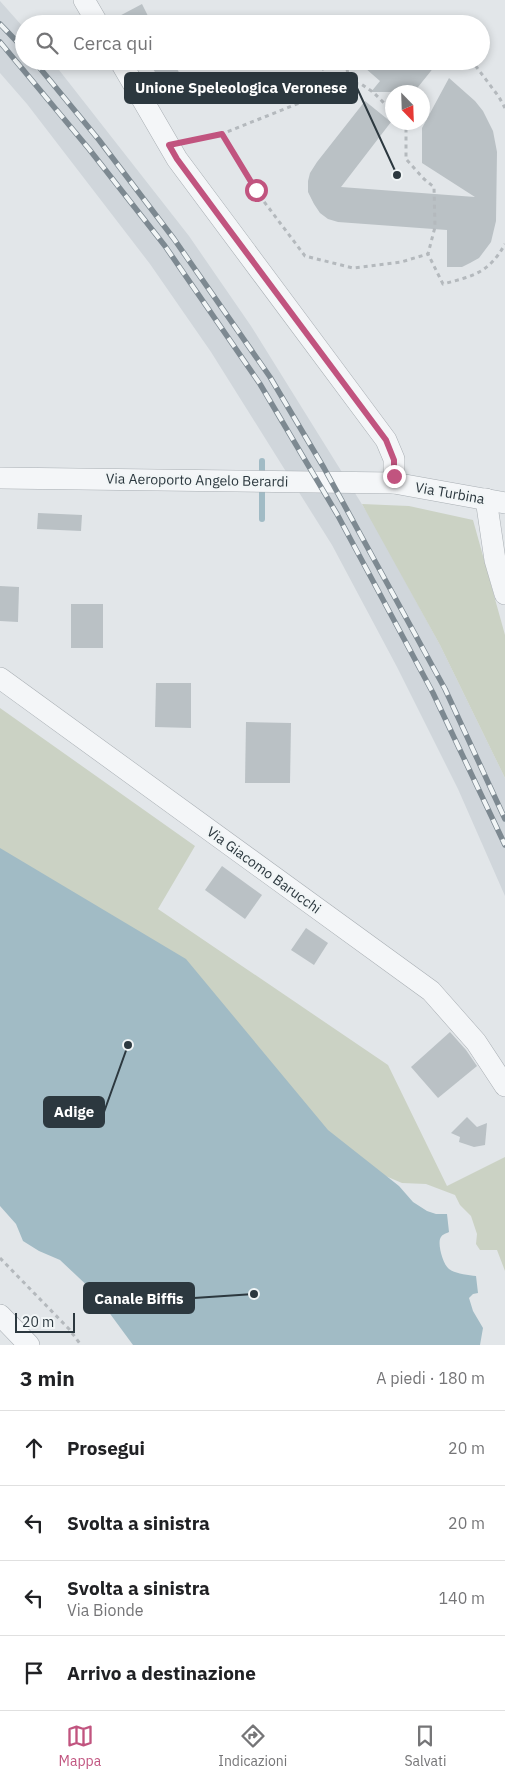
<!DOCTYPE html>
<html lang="it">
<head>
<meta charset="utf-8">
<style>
	body { margin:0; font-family:"IBM Plex Sans",sans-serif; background:#f2f2f2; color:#202124 }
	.compass { position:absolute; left:385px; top:85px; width:45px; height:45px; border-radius:50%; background:#fff; box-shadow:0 2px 8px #0003; rotate:157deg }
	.scale { position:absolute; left:15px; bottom:12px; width:60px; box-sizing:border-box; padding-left:5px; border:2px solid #2c383f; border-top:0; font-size:14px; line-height:18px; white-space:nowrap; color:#2c383f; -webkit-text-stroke:4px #f1f5f6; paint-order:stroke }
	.stop { position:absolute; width:15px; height:15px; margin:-11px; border:4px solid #c1547f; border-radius:50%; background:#fff }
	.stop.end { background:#c1547f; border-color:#fff; box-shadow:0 1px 5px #0008 }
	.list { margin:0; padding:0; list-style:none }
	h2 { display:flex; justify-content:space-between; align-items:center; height:65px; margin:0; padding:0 20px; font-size:21px }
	h2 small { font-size:16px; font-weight:400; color:#757577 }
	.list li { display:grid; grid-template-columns:32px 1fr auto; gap:15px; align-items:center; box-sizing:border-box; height:75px; padding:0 20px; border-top:1px solid #e0e0e0 }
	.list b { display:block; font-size:19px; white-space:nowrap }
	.list p { margin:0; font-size:16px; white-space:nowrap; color:#757577 }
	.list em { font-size:16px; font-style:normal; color:#757577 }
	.icon { flex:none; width:28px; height:28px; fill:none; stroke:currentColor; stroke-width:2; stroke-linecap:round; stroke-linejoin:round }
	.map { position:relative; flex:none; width:505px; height:1345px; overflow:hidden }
	.search { position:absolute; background:#fff; box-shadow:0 2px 8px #0003; left:15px; right:15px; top:15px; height:55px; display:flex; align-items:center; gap:12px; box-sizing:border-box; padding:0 18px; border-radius:28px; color:#757577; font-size:19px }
	.sheet { height:365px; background:#fff }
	nav { display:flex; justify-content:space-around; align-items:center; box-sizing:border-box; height:70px; border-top:1px solid #e0e0e0; background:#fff; font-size:14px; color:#757577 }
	nav a { display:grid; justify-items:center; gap:2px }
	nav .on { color:#c1547f }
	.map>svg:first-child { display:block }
	.built { fill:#d0d6db }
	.green { fill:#cbd2c4 }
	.water { fill:#a1bbc5 }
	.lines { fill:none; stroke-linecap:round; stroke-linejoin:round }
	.stream { stroke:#a1bbc5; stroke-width:6 }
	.building { fill:#bac1c5 }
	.minor-casing { stroke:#a8aeb3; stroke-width:22 }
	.path { stroke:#b4b9bd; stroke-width:3; stroke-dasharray:4 4; stroke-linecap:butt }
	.minor { stroke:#f4f6f8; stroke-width:21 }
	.rail-casing { stroke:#7d8991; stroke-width:5.5 }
	.rail { stroke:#f1f5f6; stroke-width:4; stroke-dasharray:11; stroke-linecap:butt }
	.route { stroke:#c1547f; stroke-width:6 }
	.labels { text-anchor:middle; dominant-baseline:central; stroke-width:4.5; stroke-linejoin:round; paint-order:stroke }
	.street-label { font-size:14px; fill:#2c383f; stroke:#f1f5f6 }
	.leader { fill:none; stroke:#2c383f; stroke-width:2 }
	.callout-dot { fill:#2c383f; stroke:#f1f5f6; stroke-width:2 }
	.callout { fill:#2c383f; stroke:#2c383f; stroke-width:2 }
	.callout-label { font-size:15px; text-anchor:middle; font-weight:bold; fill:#fff }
</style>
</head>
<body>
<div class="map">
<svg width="505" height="1345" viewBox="0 0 505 1345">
	<rect width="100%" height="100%" fill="#e2e6e9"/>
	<polygon class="built" points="0,1 24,28 24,61 52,61 189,236 251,326 373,522 440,645 505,778 505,896 458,789 397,667 332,545 211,352 150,264 27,104 0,73"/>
	<g class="green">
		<polygon points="362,504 409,506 473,520 505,635 505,778 440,645"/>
		<polygon points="0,708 195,846 158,909 388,1065 447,1186 505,1157 505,1271 497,1250 480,1250 476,1244 477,1234 471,1216 460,1205 455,1195 426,1184 402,1183 336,1155 0,849"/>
	</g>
	<path class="water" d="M 0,848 L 186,959 L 328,1130 L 399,1186 L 413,1202 L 427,1211 L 436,1214 L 447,1214 L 449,1232 C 445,1234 442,1234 440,1239 C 438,1246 443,1264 449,1269 C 456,1274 468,1275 476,1276 L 478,1293 L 473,1294 L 469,1298 L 473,1311 L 483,1328 L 480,1345 L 133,1345 L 94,1292 L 60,1260 L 39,1251 L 23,1241 L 16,1224 L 0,1206 Z"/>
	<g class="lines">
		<polyline class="stream" points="262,461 262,519"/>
	</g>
	<g class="building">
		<polygon points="142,4 152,24 110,24 110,21"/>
		<polygon points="149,61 173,61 184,82 166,93"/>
		<polygon points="357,61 439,61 414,92 371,92 380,81"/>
		<polygon points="449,78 475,101 483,111 493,131 497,152 496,221 491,242 479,258 470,263 462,267 447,267 447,230 338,222 328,219 320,213 314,204 308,192 308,181 310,173 317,162 365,101 391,122 341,187 475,197 422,163 422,128"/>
		<polygon points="38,513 82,515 81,531 37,529"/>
		<polygon points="0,586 19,587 18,622 0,621"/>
		<rect x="71" y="604" width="32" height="44"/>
		<polygon points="156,683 191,683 191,728 155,727"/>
		<polygon points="246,722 291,723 290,783 245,783"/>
		<polygon points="222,866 262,895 245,919 205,890"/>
		<polygon points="306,928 328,943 314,965 291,950"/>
		<polygon points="450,1032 466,1050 477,1066 438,1098 411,1067"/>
		<polygon points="467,1117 477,1127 487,1123 485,1145 474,1147 459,1142 460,1137 451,1133"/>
	</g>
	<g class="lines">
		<g class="minor-casing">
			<g id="minor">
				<polyline points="84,0 98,24"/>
				<polyline points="120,61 177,159 386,440 394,459 394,483"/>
				<polyline points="0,478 394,483 505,503"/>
				<polyline points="486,499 495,560 505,594"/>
				<polyline points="0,678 431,991 476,1042 505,1086"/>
				<polyline points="0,1315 29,1345"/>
			</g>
		</g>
		<g class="path">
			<polyline points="383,24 392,20 405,24"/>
			<polyline points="316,61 339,87"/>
			<polyline points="346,61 349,83"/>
			<polyline points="469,61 475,65 499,97 505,108"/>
			<path d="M 401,122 L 406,129 L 406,159 L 424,179 L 434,187 L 435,227 L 428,254 L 443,284 C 473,276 489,273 505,244"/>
			<polyline points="222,134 256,191 305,256 353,268 401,262 428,254"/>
			<polyline points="189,141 222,134 349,83 361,84 373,92 392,111"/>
			<polyline points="0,1258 69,1329 81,1345"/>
		</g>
		<use href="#minor" class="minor"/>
		<g class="rail-casing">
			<g id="rail">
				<polyline points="0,24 24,49"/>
				<polyline points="0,42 89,149 165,246 260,384 337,514 433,693 505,845"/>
				<polyline points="34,61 99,140 174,239 270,377 324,468 445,689 505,819"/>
			</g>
		</g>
		<use href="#rail" class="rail"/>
	</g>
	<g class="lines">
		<polyline class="route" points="256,190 222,134 169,145 177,159 225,224 386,440 394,460 394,476"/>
	</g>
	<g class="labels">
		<g class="street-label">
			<text transform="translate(197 480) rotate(1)">Via Aeroporto Angelo Berardi</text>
			<text transform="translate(450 493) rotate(10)">Via Turbina</text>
			<text transform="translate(264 870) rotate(36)">Via Giacomo Barucchi</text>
		</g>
	</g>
	<path class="leader" d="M397 175L357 88M128 1045L104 1112M254 1294L194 1298"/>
	<g class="callout-dot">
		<circle cx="397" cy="175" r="5"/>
		<circle cx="128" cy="1045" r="5"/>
		<circle cx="254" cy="1294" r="5"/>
	</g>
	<g class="callout">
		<rect x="125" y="73" width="232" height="30" rx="5"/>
		<rect x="44" y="1097" width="60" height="30" rx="5"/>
		<rect x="84" y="1283" width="110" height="30" rx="5"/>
	</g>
	<g class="callout-label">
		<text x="241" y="93">Unione Speleologica Veronese</text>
		<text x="74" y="1117">Adige</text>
		<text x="139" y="1304">Canale Biffis</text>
	</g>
</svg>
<svg class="compass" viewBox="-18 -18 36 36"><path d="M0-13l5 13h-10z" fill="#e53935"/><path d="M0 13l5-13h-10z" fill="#757577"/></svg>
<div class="scale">20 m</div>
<div class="stop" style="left:256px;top:190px"></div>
<div class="stop end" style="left:394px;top:476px"></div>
<div class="search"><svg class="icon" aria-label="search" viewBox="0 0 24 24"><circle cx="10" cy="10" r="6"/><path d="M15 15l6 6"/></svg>Cerca qui</div>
</div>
<section class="sheet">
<h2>3 min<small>A piedi · 180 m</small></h2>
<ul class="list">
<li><svg class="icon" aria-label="ahead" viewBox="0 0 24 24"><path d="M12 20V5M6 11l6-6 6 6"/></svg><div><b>Prosegui</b></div><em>20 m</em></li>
<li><svg class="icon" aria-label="left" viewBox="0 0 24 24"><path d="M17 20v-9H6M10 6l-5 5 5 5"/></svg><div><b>Svolta a sinistra</b></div><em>20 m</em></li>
<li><svg class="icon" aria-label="left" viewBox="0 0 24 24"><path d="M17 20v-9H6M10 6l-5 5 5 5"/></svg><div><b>Svolta a sinistra</b><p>Via Bionde</p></div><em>140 m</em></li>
<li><svg class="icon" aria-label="arrive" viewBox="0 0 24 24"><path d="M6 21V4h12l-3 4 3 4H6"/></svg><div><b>Arrivo a destinazione</b></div></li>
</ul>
</section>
<nav>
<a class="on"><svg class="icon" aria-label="map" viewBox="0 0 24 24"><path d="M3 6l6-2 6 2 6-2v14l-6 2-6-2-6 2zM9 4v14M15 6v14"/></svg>Mappa</a>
<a><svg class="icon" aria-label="directions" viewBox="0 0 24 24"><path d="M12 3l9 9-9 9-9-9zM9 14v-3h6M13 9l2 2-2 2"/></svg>Indicazioni</a>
<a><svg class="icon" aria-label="saved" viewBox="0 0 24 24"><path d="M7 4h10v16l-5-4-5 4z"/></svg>Salvati</a>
</nav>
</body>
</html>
